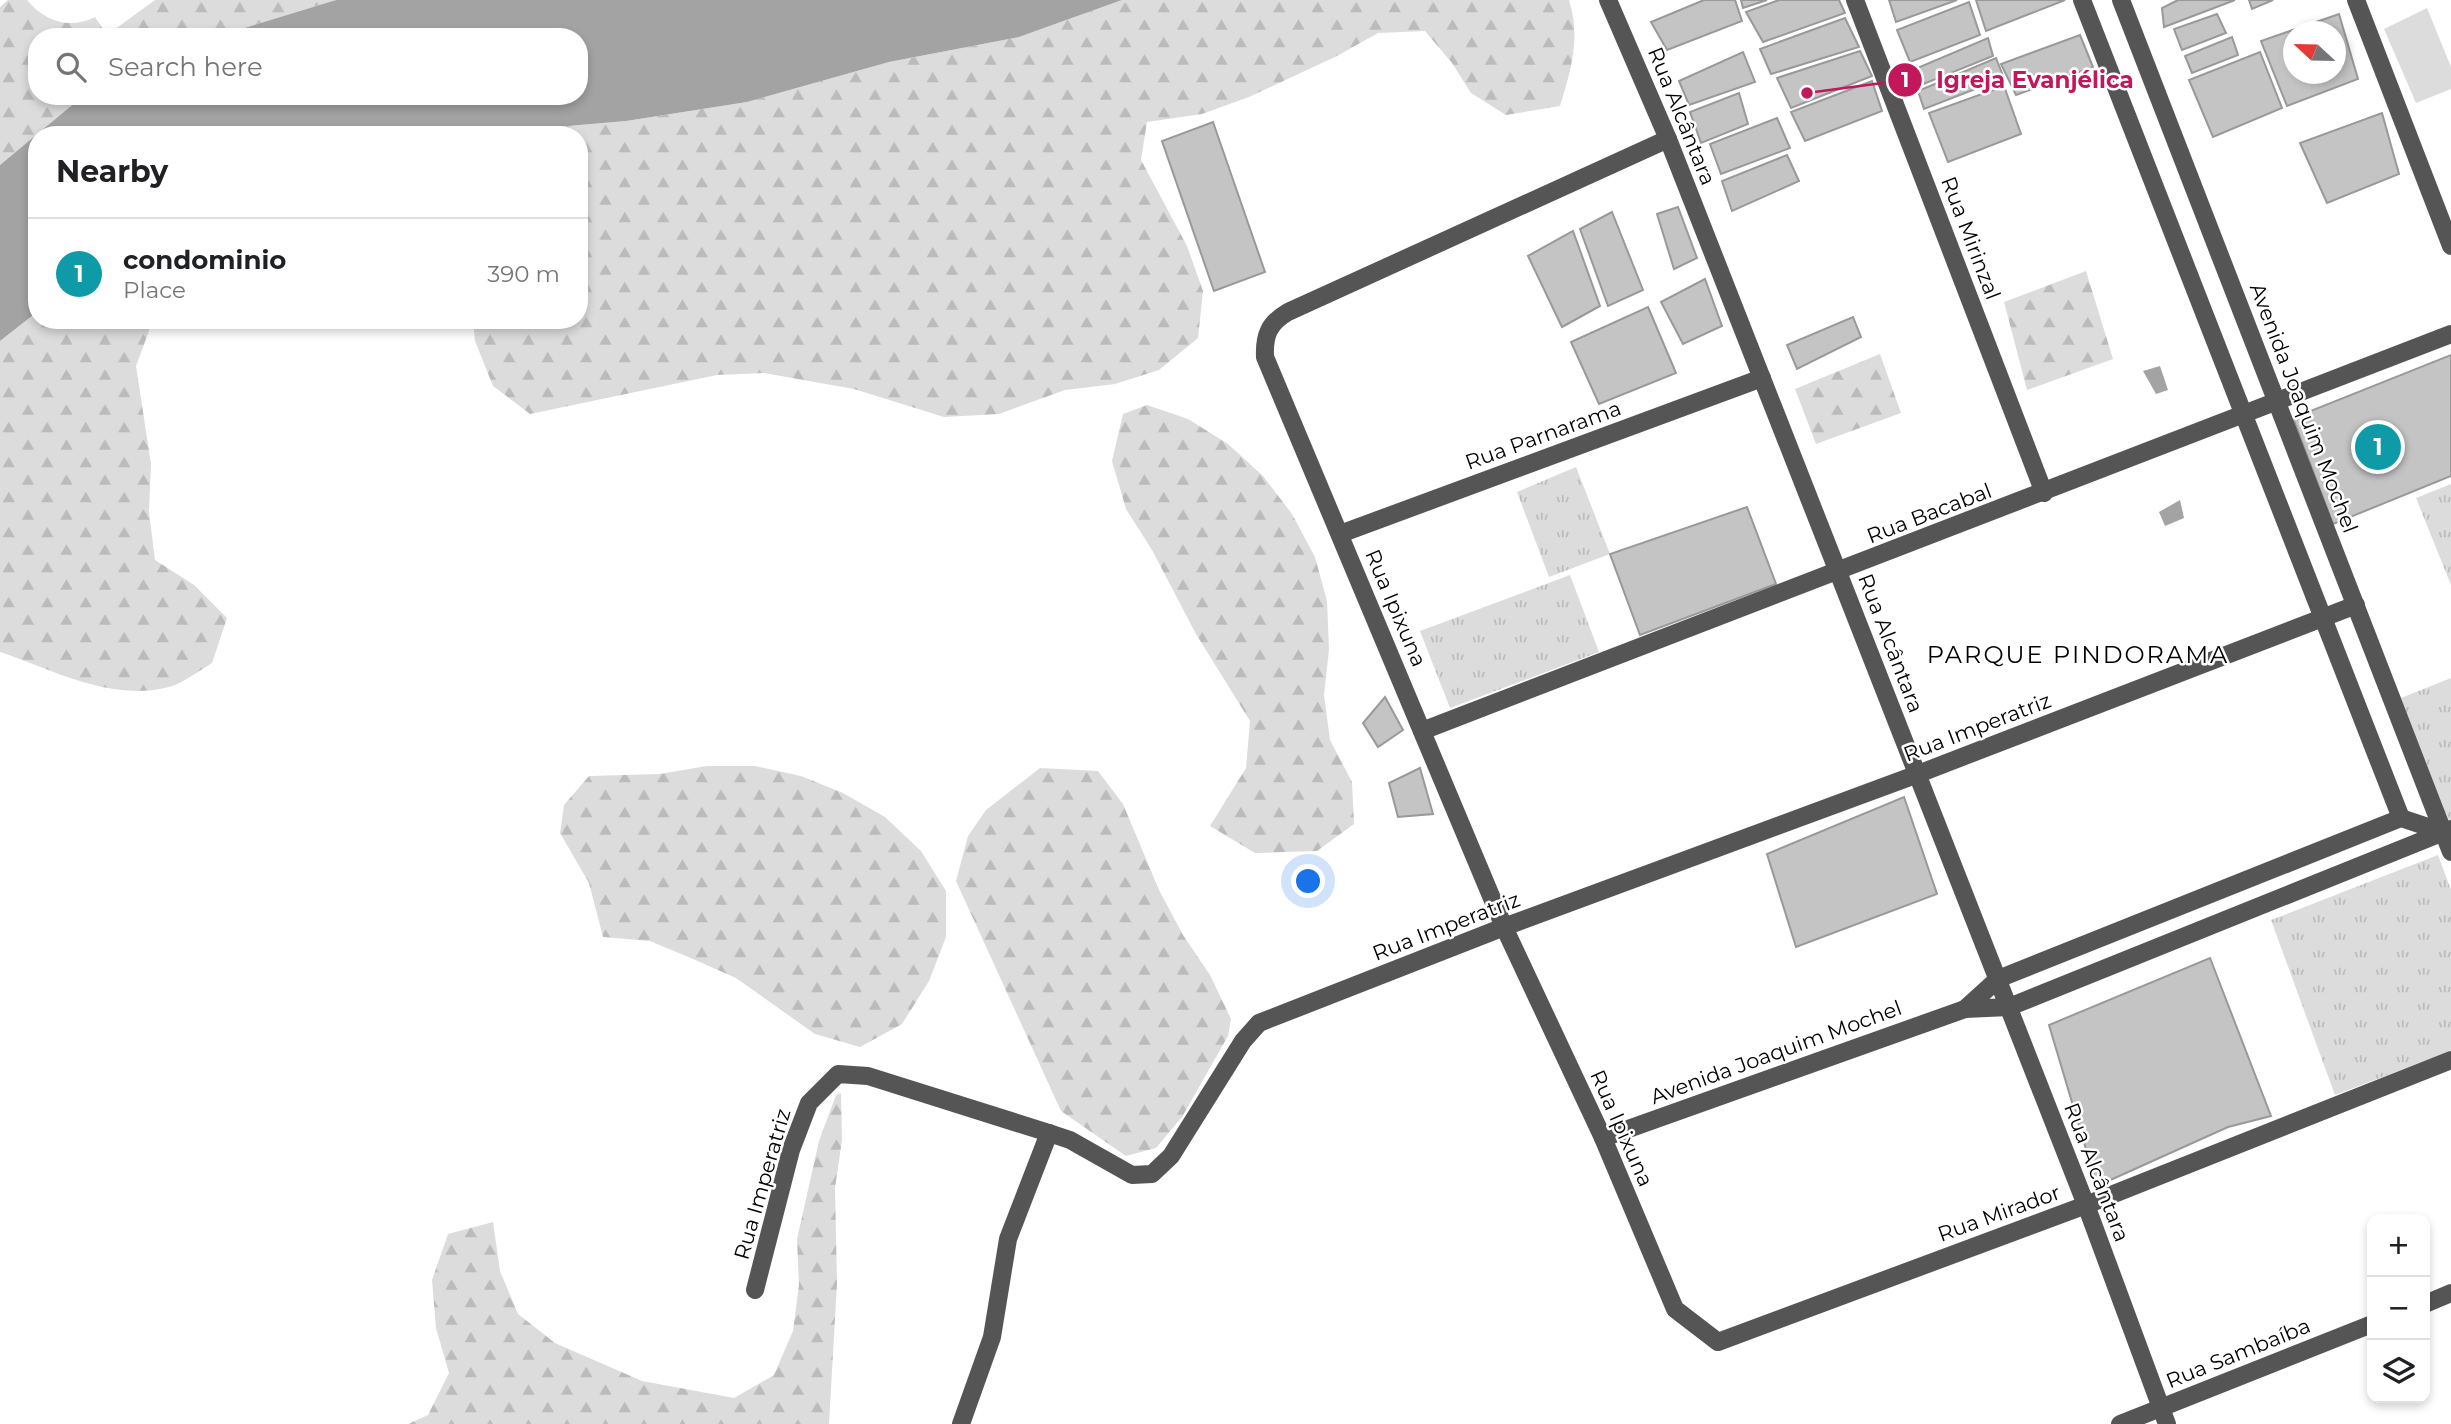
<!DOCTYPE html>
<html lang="en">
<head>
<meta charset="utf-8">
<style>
	body { margin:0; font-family:Montserrat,sans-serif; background:#f6f6f6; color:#202124 }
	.controls { position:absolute; right:21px; bottom:21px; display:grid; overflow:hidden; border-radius:14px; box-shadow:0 4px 10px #0003 }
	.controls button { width:63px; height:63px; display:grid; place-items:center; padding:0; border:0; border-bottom:2px solid #e0e0e0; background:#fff; color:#202124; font:35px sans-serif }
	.compass { position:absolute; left:2283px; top:21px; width:63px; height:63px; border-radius:50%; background:#fff; box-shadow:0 4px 10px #0003; rotate:292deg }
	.you { position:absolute; left:1309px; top:882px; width:24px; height:24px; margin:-18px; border:5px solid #fff; border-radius:50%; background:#1a73e8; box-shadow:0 0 0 10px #1a73e833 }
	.badge { display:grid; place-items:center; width:46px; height:46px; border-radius:50%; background:#000; color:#fff; font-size:23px; font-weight:700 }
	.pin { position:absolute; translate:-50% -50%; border:4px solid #fff; box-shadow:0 2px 7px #0006 }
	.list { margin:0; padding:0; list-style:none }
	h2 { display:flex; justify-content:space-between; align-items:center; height:91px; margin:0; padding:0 28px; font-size:30px }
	h2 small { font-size:23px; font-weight:400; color:#757577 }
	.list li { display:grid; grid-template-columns:46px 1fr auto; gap:21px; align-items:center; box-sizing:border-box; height:112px; padding:0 28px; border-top:2px solid #e0e0e0 }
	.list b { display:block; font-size:26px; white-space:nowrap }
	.list p { margin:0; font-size:23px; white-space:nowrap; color:#757577 }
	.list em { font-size:23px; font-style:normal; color:#757577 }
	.icon { flex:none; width:38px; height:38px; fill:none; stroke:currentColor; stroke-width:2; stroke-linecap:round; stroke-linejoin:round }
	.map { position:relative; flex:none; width:2451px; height:1424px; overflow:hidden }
	.search { position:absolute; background:#fff; box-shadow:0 4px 10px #0003; left:28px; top:28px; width:560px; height:77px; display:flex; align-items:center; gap:18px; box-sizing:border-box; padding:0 24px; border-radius:28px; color:#757577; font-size:26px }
	.panel { position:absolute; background:#fff; box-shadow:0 4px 10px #0003; left:28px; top:126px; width:560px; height:203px; border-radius:28px }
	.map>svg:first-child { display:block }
	.grass { fill:url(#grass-tufts) }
	.forest { fill:url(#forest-firs) }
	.pitch { fill:#dcdcdc }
	.water { fill:#a3a3a3 }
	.building { fill:#c4c4c4; stroke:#999; stroke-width:2; fill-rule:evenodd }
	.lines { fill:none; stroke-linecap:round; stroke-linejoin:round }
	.minor { stroke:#555; stroke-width:18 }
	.labels { text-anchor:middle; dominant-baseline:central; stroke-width:5; stroke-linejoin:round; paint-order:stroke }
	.street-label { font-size:21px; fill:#000; stroke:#fff }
	.quarter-label { font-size:24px; letter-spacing:2px; fill:#000; stroke:#fff }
	.leader { fill:none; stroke:#c2185b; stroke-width:2.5 }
	.callout-dot { fill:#c2185b; stroke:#fff; stroke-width:2.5 }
	.mark-label { font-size:21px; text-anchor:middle; font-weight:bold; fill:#fff }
	.callout-label { font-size:23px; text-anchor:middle; font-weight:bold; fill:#c2185b; stroke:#fff; stroke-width:5; stroke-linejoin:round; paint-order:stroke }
</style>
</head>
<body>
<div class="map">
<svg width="2451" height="1424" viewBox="0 0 2451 1424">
	<defs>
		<pattern id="grass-tufts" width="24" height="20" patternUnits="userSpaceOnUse" patternTransform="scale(1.75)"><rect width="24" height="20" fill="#dcdcdc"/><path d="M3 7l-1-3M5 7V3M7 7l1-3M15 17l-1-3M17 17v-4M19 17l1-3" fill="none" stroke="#bbb"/></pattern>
		<pattern id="forest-firs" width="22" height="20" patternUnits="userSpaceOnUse" patternTransform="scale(1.75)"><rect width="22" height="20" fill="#dcdcdc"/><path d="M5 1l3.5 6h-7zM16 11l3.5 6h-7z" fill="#bbb"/></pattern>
	</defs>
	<rect width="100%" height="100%" fill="#fff"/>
	<g class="grass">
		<polygon points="1576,467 1610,554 1549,577 1517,492"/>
		<polygon points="2451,484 2451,585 2416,498"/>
		<polygon points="1570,575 1599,652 1450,708 1420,631"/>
		<polygon points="2451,678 2451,820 2449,821 2401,698"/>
		<polygon points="2438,855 2451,890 2451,1051 2335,1095 2271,920"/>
	</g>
	<g class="forest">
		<path d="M 8,0 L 27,0 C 44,21 70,30 95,17 L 107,35 L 155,0 L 336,0 L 215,37 L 37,37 L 37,96 L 83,96 L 0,165 L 0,7 Z"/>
		<path d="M 1122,0 L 1569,0 C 1581,38 1571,70 1560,106 L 1506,115 L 1471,93 L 1452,63 L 1425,31 L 1378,33 L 1337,56 L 1249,97 L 1202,114 L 1147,122 L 1141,160 L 1187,246 L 1203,291 L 1198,338 L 1159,370 L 1115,384 L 1065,390 L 999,414 L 944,417 L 854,389 L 764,373 L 717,375 L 530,414 L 493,386 L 475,341 L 473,320 L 579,320 L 579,135 L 465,135 L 626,121 L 747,102 L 889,62 L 1019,37 Z"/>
		<polygon points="2086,271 2113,359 2027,390 2004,302"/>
		<path d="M 37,312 L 37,320 L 153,320 L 136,366 L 151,464 L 149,512 L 155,560 L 194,585 L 227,618 L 212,663 C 199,671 183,683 169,687 C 110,702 54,670 0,652 L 0,341 Z"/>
		<polygon points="1880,354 1901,413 1816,444 1795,389"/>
		<polygon points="1147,405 1188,419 1228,444 1263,476 1292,514 1315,557 1327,601 1329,650 1324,695 1330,740 1352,782 1354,824 1317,851 1255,853 1210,826 1246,768 1250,721 1196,634 1152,550 1126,509 1112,461 1123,414"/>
		<polygon points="707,766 755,766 801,776 843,793 885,817 921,851 946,891 946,937 929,981 902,1024 860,1047 815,1034 736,978 693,959 650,941 603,937 589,883 560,833 564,805 589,776 660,774"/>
		<polygon points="1040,768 1098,771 1123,804 1159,890 1183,935 1210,975 1231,1019 1228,1036 1182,1117 1156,1148 1126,1156 1061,1111 956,881 968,836 986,810"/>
		<polygon points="841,1093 842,1140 835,1188 837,1283 829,1424 408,1424 428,1415 449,1373 436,1328 432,1280 448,1234 493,1222 500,1271 518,1314 555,1343 642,1381 734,1398 774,1375 793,1331 799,1285 797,1239 819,1141 836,1095"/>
	</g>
	<polygon class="pitch" points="2427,8 2451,67 2451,89 2416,103 2384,29"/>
	<g class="water">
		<polygon points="336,0 1122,0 1019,37 889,62 747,102 626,121 465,135 37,135 37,312 0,341 0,165 83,96 579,96 579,37 215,37"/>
		<polygon points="2160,366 2168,390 2156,394 2143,371"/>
		<polygon points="2180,500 2184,518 2165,526 2159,512"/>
	</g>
	<g class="building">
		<polygon points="1704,0 1735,0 1742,21 1667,50 1651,22"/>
		<polygon points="1741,0 1767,0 1743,8"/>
		<polygon points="1779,0 1839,0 1845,13 1763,42 1746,12"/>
		<polygon points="1889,0 1957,0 1896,22"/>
		<polygon points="1976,0 2065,0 1986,31"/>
		<polygon points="2178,0 2235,0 2164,27 2162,8"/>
		<polygon points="2249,0 2273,0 2252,9"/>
		<polygon points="1969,2 1980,35 1910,62 1897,30"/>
		<polygon points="2217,14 2226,33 2182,50 2174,29"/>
		<path d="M 2339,14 L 2358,79 L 2287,106 L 2261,41 ZM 2294,32 L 2336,32 L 2336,74 L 2294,74 Z"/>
		<polygon points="1845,18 1859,47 1771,74 1760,49"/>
		<polygon points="2080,35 2093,67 2016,95 2001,64"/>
		<polygon points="2232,37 2238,55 2192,73 2185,56"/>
		<polygon points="1988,38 1993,56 1921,85 1915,69"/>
		<polygon points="1860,51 1872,76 1791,108 1777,78"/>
		<polygon points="1743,52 1755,82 1689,105 1679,81"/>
		<polygon points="2260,52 2282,108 2213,137 2189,80"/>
		<polygon points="1996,58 2004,78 1924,109 1918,91"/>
		<polygon points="1872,81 1882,111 1805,141 1791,112"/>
		<polygon points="2004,86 2021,134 1948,162 1929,113"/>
		<polygon points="1739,93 1748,124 1701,143 1690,112"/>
		<polygon points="2382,113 2399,174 2327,203 2300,143"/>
		<polygon points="1777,118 1790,148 1721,174 1710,144"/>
		<polygon points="1213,122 1265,272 1214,291 1162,141"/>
		<polygon points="1787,155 1799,181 1732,211 1722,181"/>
		<polygon points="1678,207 1697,258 1674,269 1657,214"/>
		<polygon points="1612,212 1643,290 1608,306 1580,229"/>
		<polygon points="1573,231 1600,306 1562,327 1528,256"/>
		<polygon points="1705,279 1722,326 1683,344 1661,302"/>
		<polygon points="1648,307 1676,373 1599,404 1571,342"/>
		<polygon points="1853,317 1861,337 1797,369 1787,345"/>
		<polygon points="2451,355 2451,476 2333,524 2293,418"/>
		<polygon points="1747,507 1776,584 1640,635 1610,554"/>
		<polygon points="1385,697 1403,730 1378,747 1363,723"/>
		<polygon points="1420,768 1433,814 1398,817 1389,783"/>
		<polygon points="1904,797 1937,894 1796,947 1767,854"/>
		<polygon points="2210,958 2271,1116 2228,1127 2097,1186 2049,1025"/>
	</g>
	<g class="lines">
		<g class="minor">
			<polyline points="1608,0 1668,139 1838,572 2086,1205 2167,1424"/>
			<polyline points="1855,0 2044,493"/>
			<polyline points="2082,0 2401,818"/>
			<polyline points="2121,0 2451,852"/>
			<polyline points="2356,0 2451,246"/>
			<path d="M 1668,139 L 1288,312 C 1269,323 1264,335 1265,357 L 1504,927 L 1603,1138 L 1675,1309 L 1718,1342 L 2086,1205 L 2451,1060"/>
			<polyline points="1340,534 1762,378"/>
			<polyline points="1422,731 2451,334"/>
			<polyline points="1965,1009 1998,979 2401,818 2443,832"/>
			<polyline points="1603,1138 1965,1009 2009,1007 2451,829"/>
			<polyline points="755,1290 791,1150 809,1103 838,1074 868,1076 1049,1133 1070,1140 1132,1175 1152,1174 1171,1156 1243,1041 1259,1023 1504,927 1918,774 2356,605"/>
			<polyline points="2425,1304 2451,1293"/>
			<polyline points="961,1424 992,1337 1008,1239 1049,1133"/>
			<polyline points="2120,1424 2372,1324"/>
		</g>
	</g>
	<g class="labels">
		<g class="street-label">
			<text transform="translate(1682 116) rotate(68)">Rua Alcântara</text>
			<text transform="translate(1971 238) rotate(69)">Rua Mirinzal</text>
			<text transform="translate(2304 408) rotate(69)">Avenida Joaquim Mochel</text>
			<text transform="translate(1543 435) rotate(-20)">Rua Parnarama</text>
			<text transform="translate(1929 513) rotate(-21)">Rua Bacabal</text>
			<text transform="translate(1396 608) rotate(67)">Rua Ipixuna</text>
			<text transform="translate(1891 643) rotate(69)">Rua Alcântara</text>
			<text transform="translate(1977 727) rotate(-21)">Rua Imperatriz</text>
			<text transform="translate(1446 926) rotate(-21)">Rua Imperatriz</text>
			<text transform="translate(1776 1052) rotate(-20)">Avenida Joaquim Mochel</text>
			<text transform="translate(1622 1128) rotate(66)">Rua Ipixuna</text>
			<text transform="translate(2097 1172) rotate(69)">Rua Alcântara</text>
			<text transform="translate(762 1184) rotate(-74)">Rua Imperatriz</text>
			<text transform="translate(1999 1213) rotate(-20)">Rua Mirador</text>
			<text transform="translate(2238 1353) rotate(-22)">Rua Sambaíba</text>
		</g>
		<g class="quarter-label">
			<text x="2078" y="654">PARQUE PINDORAMA</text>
		</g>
	</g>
	<path class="leader" d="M1807 93L1905 80"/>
	<g class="callout-dot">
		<circle cx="1807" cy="93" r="7"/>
		<circle cx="1905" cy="80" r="18"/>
	</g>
	<g class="mark-label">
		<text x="1905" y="87">1</text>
	</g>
	<g class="callout-label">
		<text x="2035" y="88">Igreja Evanjélica</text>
	</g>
</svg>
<div class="controls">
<button>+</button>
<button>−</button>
<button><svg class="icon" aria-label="layers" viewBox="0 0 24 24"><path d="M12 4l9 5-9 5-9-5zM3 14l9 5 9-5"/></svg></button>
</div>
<svg class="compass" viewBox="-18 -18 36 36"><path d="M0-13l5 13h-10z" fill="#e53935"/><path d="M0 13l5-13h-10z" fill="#757577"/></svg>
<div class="you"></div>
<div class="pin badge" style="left:2378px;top:447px;background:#0f9aa8">1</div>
<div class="search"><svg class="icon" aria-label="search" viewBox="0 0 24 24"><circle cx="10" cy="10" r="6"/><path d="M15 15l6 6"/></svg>Search here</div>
<section class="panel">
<h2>Nearby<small></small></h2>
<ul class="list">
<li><span class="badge" style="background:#0f9aa8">1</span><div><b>condominio</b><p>Place</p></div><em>390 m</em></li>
</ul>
</section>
</div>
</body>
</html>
